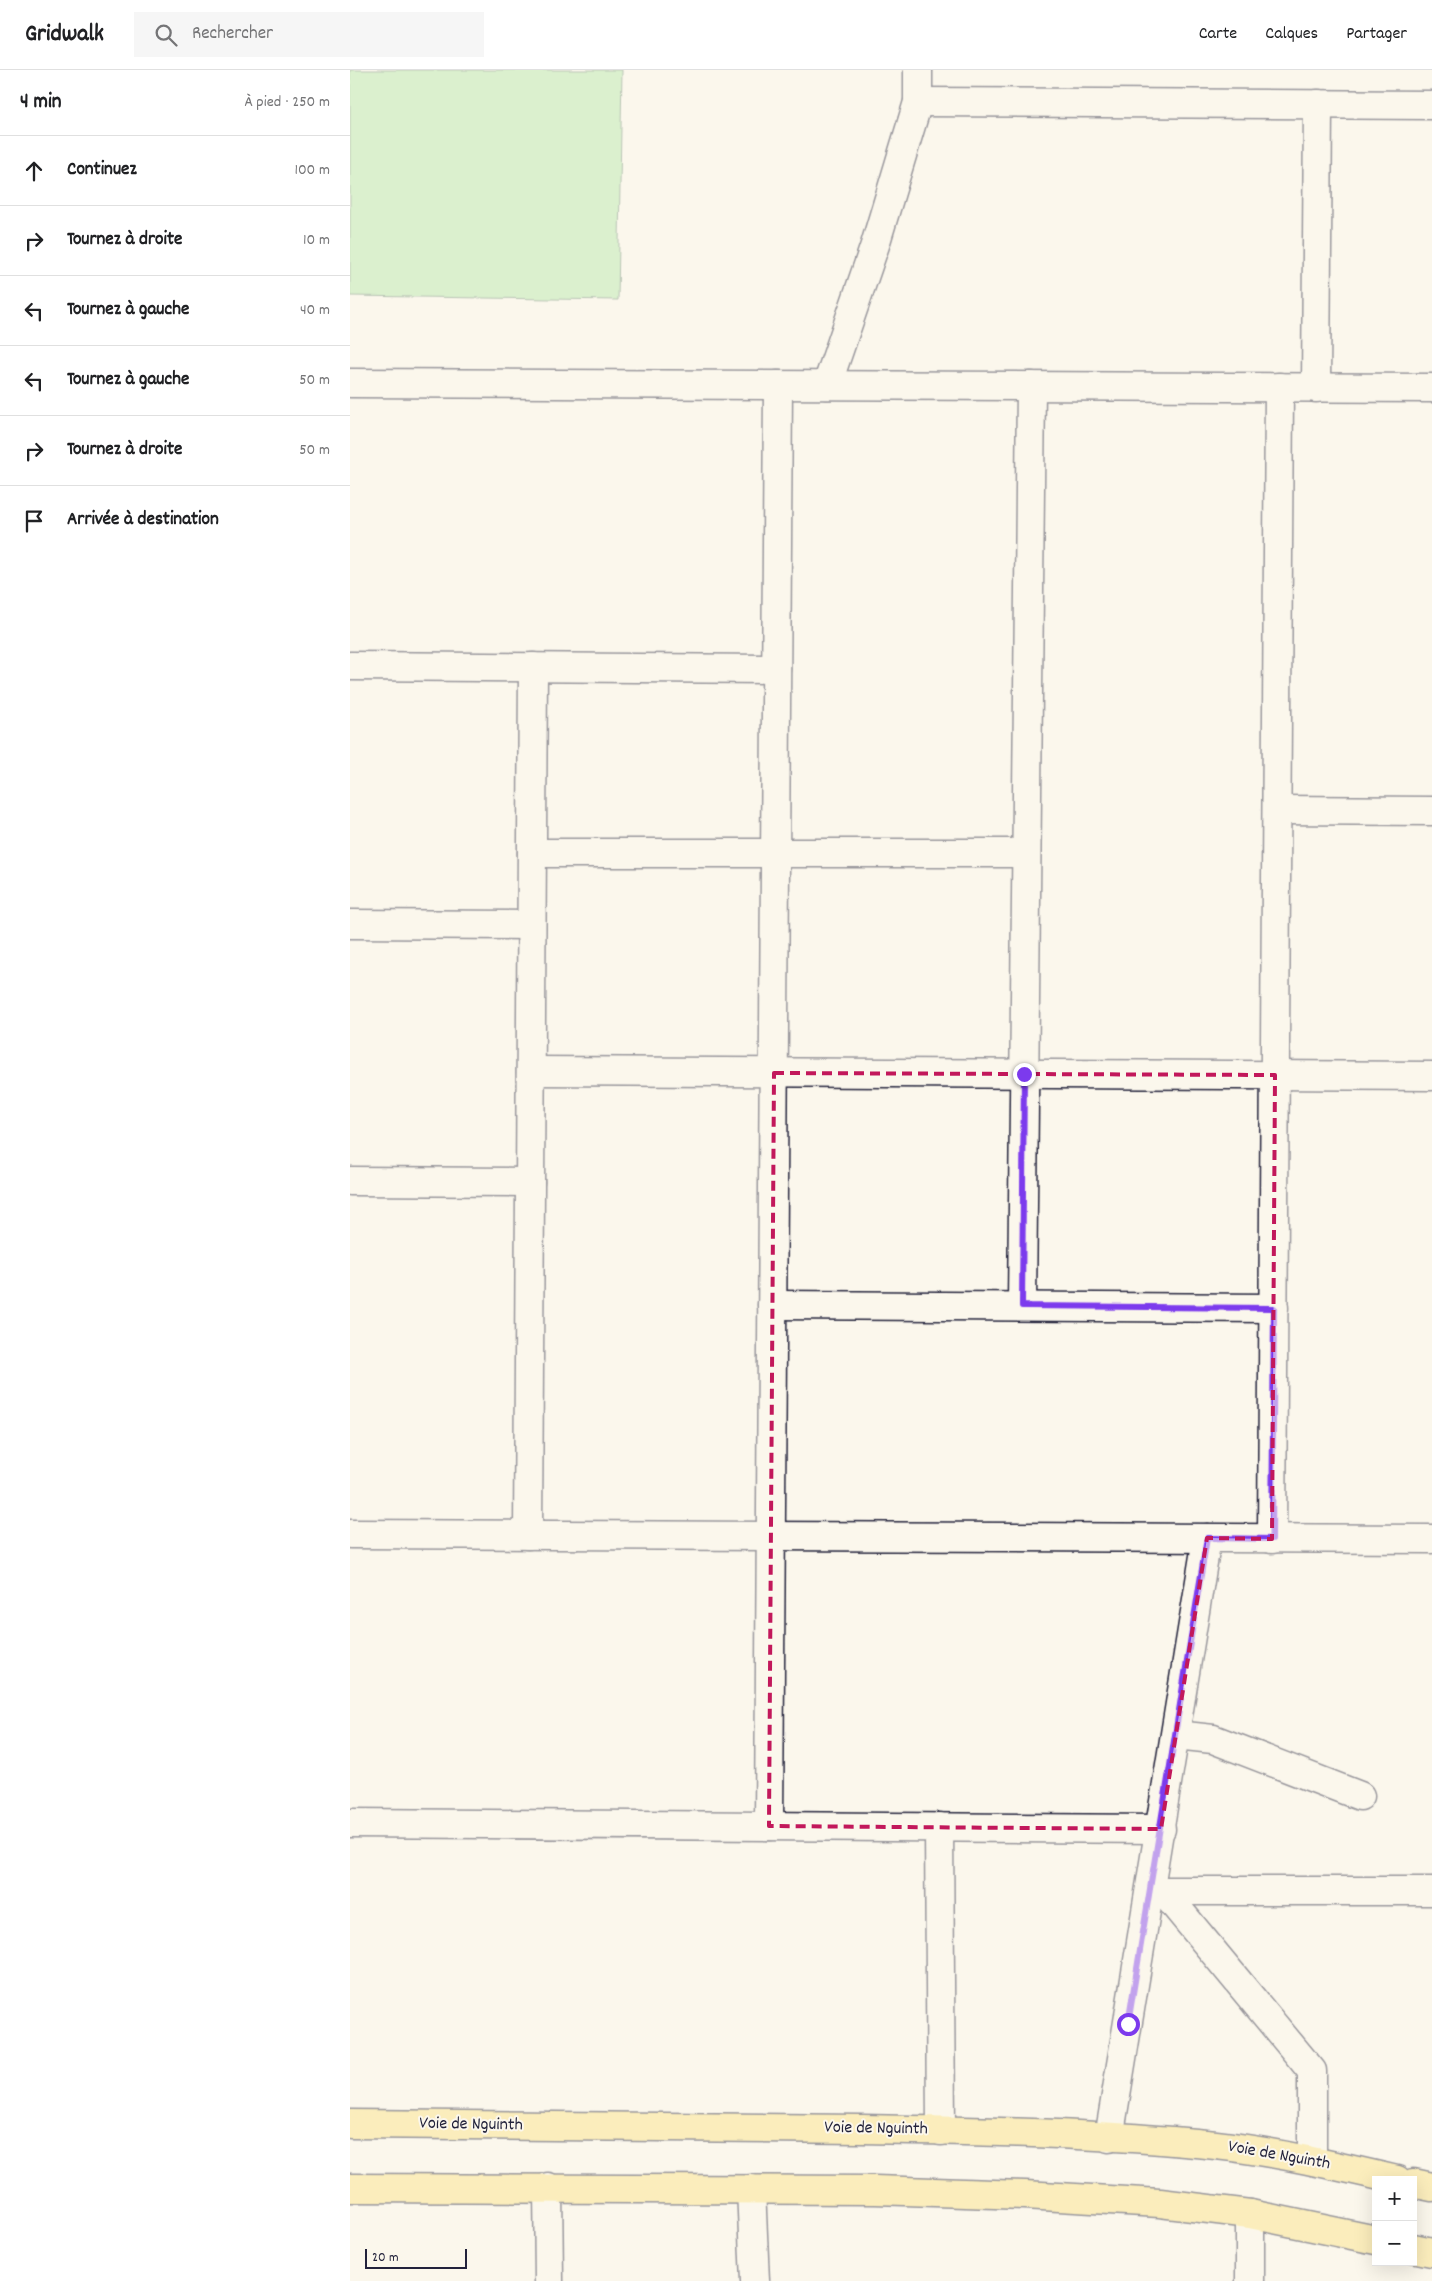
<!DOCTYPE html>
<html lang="fr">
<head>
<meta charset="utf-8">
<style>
	body { margin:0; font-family:Dekko,sans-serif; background:#f6f6f6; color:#202124 }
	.controls { position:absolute; right:15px; bottom:15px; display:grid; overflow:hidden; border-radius:0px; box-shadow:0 5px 20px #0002 }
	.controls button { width:45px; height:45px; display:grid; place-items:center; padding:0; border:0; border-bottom:1px solid #e0e0e0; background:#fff; color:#202124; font:25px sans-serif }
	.scale { position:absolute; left:15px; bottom:12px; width:102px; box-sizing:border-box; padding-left:5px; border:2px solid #22223b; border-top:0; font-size:14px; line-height:18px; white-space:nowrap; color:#22223b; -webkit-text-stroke:4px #fbf7ec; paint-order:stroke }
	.stop { position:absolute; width:15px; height:15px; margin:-11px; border:4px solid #7c3aed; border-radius:50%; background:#fff }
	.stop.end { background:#7c3aed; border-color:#fff; box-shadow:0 1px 5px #0008 }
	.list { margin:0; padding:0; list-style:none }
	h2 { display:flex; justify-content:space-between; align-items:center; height:65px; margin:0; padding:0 20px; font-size:21px }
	h2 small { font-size:16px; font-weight:400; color:#757577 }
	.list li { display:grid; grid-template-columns:32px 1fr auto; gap:15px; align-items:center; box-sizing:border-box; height:70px; padding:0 20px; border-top:1px solid #e0e0e0 }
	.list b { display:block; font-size:19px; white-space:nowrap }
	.list em { font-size:16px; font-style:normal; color:#757577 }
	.icon { flex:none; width:28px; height:28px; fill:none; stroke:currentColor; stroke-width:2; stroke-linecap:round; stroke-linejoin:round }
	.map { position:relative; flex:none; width:1082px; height:2211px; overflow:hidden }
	header { display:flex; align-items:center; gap:30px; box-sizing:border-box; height:70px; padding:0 25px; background:#fff; border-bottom:1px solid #e0e0e0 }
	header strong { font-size:24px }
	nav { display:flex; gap:28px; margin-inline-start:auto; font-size:18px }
	.search { width:350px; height:45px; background:#f6f6f6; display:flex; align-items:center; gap:12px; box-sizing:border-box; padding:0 18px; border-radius:0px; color:#757577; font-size:19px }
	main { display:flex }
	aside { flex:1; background:#fff }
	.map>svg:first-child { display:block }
	.green { fill:#b3e7a9; stroke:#6a8472 }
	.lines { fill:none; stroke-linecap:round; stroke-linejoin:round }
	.street-casing { stroke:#22223b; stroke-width:31 }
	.highway-casing { stroke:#22223b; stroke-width:31 }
	.street { stroke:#fbf7ec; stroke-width:28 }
	.highway { stroke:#fae180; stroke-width:28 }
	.route { stroke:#7c3aed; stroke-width:6 }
	.marked { fill:none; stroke:#c2185b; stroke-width:4; stroke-dasharray:10 6; stroke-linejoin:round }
	.labels { text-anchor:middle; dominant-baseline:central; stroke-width:4; stroke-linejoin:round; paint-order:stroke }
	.street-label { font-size:18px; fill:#22223b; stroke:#fbf7ec }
</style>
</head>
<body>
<header>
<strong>Gridwalk</strong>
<div class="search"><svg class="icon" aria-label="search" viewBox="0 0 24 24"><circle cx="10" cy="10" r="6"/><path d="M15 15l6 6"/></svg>Rechercher</div>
<nav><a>Carte</a><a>Calques</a><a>Partager</a></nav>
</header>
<main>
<aside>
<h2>4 min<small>À pied · 250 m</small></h2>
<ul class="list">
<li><svg class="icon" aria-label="ahead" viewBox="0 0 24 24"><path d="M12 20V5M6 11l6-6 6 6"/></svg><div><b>Continuez</b></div><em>100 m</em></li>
<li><svg class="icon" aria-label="right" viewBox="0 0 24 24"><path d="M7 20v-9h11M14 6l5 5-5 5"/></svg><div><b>Tournez à droite</b></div><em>10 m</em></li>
<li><svg class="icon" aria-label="left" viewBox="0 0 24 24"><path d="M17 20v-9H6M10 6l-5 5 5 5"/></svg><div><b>Tournez à gauche</b></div><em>40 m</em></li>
<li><svg class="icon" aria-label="left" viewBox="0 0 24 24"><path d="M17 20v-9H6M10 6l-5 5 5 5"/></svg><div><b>Tournez à gauche</b></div><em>50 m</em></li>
<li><svg class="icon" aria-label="right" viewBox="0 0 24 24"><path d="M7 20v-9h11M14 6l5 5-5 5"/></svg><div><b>Tournez à droite</b></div><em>50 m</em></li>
<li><svg class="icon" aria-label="arrive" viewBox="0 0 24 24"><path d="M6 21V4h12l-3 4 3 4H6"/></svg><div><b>Arrivée à destination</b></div></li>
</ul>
</aside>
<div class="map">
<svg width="1082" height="2211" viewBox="0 0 1082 2211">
	<rect width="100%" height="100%" fill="#fbf7ec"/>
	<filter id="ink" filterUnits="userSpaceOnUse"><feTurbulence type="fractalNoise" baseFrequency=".02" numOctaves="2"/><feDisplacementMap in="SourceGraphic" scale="10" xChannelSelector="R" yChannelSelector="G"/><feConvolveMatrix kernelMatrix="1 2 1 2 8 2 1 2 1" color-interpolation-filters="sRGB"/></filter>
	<g filter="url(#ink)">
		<polygon class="green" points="0,0 272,0 268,230 0,226"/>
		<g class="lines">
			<g class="street-casing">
				<g id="street">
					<polyline points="568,32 1082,35"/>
					<polyline points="0,313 1082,318"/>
					<polyline points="477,315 525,175 568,32 568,0"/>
					<polyline points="966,318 968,34"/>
					<polyline points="0,596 426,599"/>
					<polyline points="927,740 1082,741"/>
					<polyline points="182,783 676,783"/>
					<polyline points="0,854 181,855"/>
					<polyline points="181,1001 1082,1006"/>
					<polyline points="0,1111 180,1112"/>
					<polyline points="422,1235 924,1238"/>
					<polyline points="672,1236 681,316"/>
					<polyline points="0,1464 1082,1469"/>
					<polyline points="178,1465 183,597"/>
					<polyline points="922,1469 929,317"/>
					<polyline points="826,1665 863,1669 1010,1726"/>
					<polyline points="0,1753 811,1759"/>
					<polyline points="419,1756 428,315"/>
					<polyline points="589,1757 591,2061"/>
					<polyline points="802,1821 1082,1821"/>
					<polyline points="813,1821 962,2001 962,2090"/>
					<polyline points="759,2068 857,1468"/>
					<polyline points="198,2117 199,2211"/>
					<polyline points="401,2119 405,2211"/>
					<polyline points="900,2144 900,2211"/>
				</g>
			</g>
			<g class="highway-casing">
				<g id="highway">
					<path d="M 0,2054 C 171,2056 342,2056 512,2059 C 630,2061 749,2063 866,2075 C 927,2082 987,2096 1047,2110"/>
					<polyline points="1063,2113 1082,2117"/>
					<polyline points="0,2118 525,2120 675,2125 810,2133 900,2144 1026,2170"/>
					<polyline points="1063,2178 1082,2182"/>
				</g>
			</g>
			<use href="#street" class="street"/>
			<use href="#highway" class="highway"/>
		</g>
	</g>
	<g class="lines" filter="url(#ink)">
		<polyline class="route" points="674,1004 672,1236 924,1238 922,1469 857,1468 778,1954"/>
	</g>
	<path d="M0 0H1082V2211H0ZM 424,1003 L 925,1005 L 922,1469 L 857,1468 L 811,1759 L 419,1756 Z" fill="#fbf7ec" fill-opacity=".55" fill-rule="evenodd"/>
	<path class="marked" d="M 424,1003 L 925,1005 L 922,1469 L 857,1468 L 811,1759 L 419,1756 Z"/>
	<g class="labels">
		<g class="street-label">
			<text transform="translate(121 2055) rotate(1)">Voie de Nguinth</text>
			<text transform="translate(526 2059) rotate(1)">Voie de Nguinth</text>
			<text transform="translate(929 2086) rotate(10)">Voie de Nguinth</text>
		</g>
	</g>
</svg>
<div class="controls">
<button>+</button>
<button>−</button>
</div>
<div class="scale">20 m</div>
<div class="stop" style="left:778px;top:1954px"></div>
<div class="stop end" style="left:674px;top:1004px"></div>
</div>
</main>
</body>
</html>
